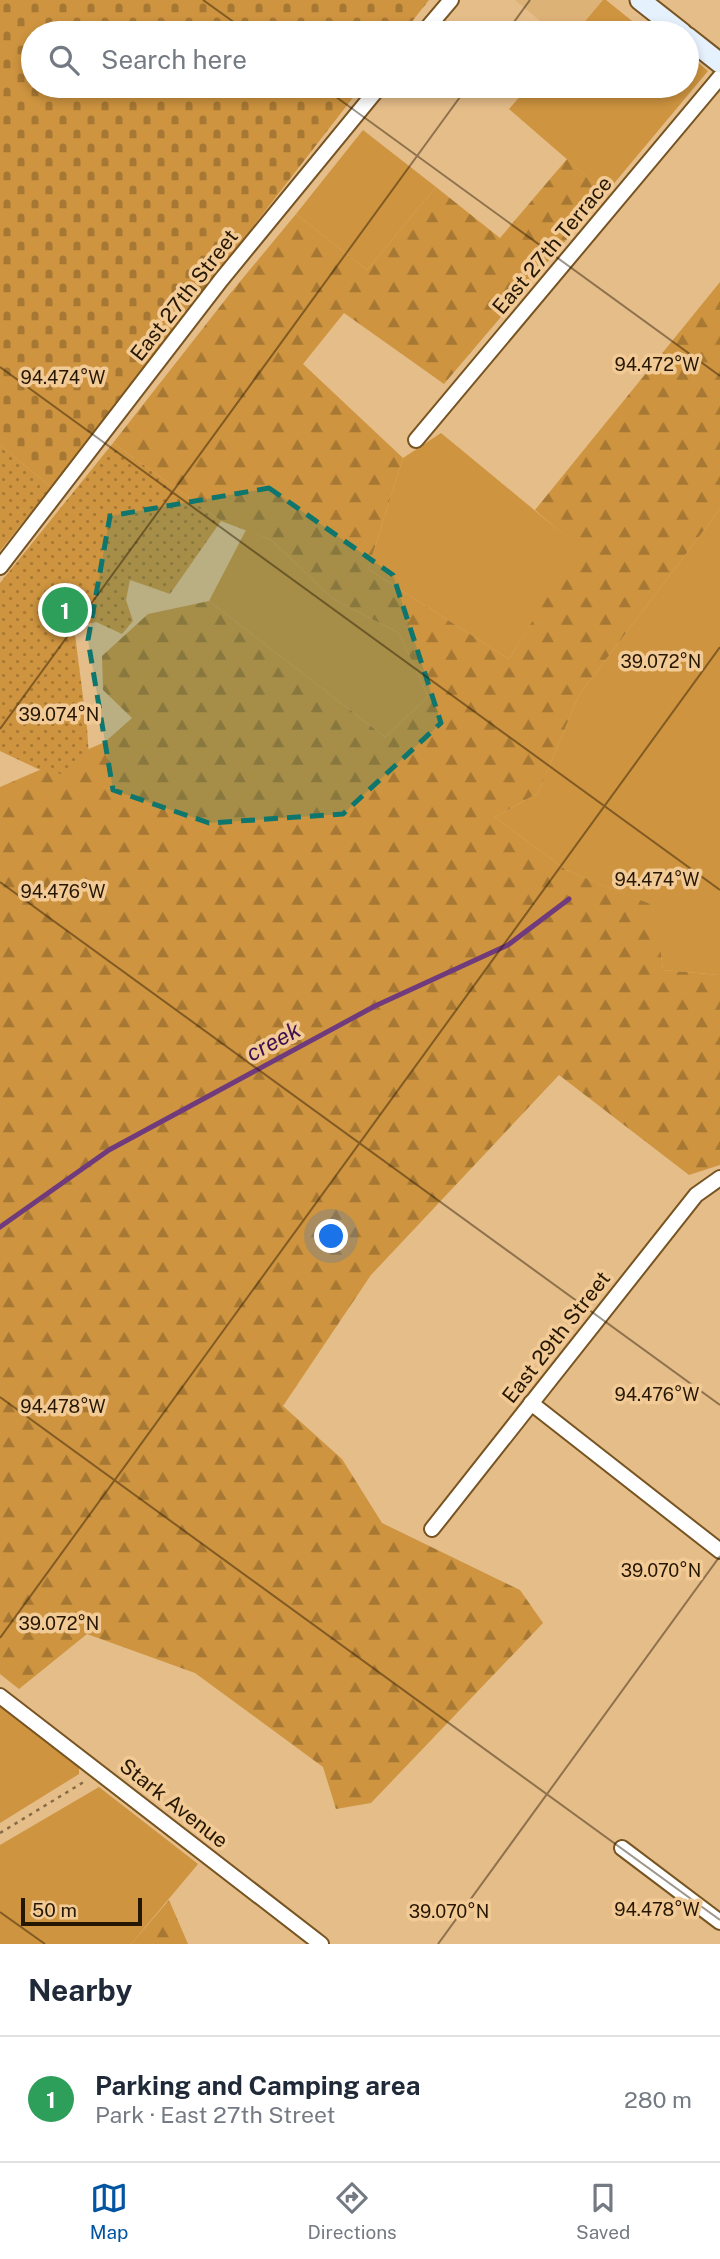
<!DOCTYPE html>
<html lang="en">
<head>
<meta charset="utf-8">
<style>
	body { margin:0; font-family:"Public Sans",sans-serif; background:#f6f6f7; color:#1f2937 }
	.scale { position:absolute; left:21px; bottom:18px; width:121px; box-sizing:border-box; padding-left:7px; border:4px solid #261703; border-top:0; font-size:19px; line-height:24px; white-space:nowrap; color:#261703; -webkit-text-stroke:5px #f2ca96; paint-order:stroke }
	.you { position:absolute; left:332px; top:1237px; width:24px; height:24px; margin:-18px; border:5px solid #fff; border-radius:50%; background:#1a73e8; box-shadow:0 0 0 10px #1a73e833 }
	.badge { display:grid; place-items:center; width:46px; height:46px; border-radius:50%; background:#0054a2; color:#fff; font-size:23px; font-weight:700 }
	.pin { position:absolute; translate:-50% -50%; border:4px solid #fff; box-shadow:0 2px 7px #0006 }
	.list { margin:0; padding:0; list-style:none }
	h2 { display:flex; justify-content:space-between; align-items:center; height:91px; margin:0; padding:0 28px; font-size:30px }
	h2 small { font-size:23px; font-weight:400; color:#747a83 }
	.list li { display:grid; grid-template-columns:46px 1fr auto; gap:21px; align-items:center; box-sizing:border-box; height:126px; padding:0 28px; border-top:2px solid #e0e1e3 }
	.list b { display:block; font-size:26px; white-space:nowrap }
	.list p { margin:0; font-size:23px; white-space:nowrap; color:#747a83 }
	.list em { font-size:23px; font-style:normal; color:#747a83 }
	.icon { flex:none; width:38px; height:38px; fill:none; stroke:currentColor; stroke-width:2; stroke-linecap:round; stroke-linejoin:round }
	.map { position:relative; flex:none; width:720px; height:1944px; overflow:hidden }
	.search { position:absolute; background:#fff; box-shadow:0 4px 10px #0003; left:21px; right:21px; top:21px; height:77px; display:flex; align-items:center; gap:18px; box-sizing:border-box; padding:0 24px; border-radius:38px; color:#747a83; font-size:26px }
	.sheet { height:217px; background:#fff }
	nav { display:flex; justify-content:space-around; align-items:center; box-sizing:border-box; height:98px; border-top:2px solid #e0e1e3; background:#fff; font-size:19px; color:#747a83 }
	nav a { display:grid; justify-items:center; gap:4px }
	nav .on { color:#0054a2 }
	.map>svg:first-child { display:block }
	.built { fill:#ddb277 }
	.grass { fill:#ce943f }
	.forest { fill:url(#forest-firs) }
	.cemetery { fill:url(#cemetery-stones) }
	.park { fill:url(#park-dots) }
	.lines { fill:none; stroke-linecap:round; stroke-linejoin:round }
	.stream { stroke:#703b7c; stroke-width:5 }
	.street-casing { stroke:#775421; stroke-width:18 }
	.secondary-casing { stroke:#775421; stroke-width:23 }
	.path { stroke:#876b47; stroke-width:2.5; stroke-dasharray:3.5 5; stroke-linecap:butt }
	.street { stroke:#fff; stroke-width:14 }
	.secondary { stroke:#e6f1fe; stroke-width:19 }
	.marked { fill:#0f766e; fill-opacity:0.2; stroke:#0f766e; stroke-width:5; stroke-dasharray:14 9; stroke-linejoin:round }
	.ticks { fill:none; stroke:#261703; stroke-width:2; stroke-opacity:0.45 }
	.labels { text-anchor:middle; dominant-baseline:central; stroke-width:7; stroke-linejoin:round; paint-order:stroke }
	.street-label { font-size:21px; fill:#261703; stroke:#f2ca96 }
	.water-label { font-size:23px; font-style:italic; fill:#3e1051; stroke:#f2ca96 }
	.ticks-label { font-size:18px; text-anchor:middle; fill:#261703; stroke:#f2ca96; stroke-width:7; stroke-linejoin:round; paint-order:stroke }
</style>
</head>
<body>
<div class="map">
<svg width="720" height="1944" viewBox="0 0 720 1944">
	<defs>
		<pattern id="forest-firs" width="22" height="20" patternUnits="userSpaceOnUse" patternTransform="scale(1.75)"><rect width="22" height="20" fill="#ce943f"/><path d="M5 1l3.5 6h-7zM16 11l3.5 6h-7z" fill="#a77833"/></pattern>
		<pattern id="cemetery-stones" width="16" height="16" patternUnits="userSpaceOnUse" patternTransform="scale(1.75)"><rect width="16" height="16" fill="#ce943f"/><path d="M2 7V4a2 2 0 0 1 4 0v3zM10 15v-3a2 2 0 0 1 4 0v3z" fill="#a77833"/></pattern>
		<pattern id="park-dots" width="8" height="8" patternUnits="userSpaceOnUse" patternTransform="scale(1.75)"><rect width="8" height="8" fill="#ce943f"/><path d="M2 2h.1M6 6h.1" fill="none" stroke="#a77833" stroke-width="1.8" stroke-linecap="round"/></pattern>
	</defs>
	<rect width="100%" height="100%" fill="#e5bd89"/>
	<polygon class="built" points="515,0 603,0 575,33 555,33"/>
	<g class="grass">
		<polygon points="603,0 606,0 647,33 575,33"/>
		<polygon points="687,53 708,71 606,193 509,109 529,86 687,86"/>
		<polygon points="363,130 436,187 367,270 296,214"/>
		<polygon points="441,433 579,547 509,659 368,569 403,458"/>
		<polygon points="720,509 720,975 663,970 654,906 566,870 495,817 538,793 579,695"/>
		<polygon points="246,530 271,540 333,599 399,633 428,697 385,737 209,601"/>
		<polygon points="0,1706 79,1766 79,1774 0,1823"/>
		<polygon points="99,1787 198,1864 131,1944 0,1944 0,1845"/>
	</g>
	<g class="forest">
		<polygon points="567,159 606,193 444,384 344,313 303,364 403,458 368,569 509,659 578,547 535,510 720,282 720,509 579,695 538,793 495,817 566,870 655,906 663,970 720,975 720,1165 689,1175 559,1075 371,1275 283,1406 342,1459 382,1523 520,1590 543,1623 371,1803 336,1809 323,1767 195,1673 87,1634 19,1689 0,1674 0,787 105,742 132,718 103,690 102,656 148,614 209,601 385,737 428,697 399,633 333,599 271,540 221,521 113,443 229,295 296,214 367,270 436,187 500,238"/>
		<polygon points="169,1900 188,1944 131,1944"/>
	</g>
	<polygon class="cemetery" points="0,0 429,0 403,33 33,33 33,86 362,86 51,487 0,445"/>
	<g class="park">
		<polygon points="113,443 221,521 170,594 130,580 126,600 133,621 122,634 96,622 74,627 87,728 89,756 66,775 38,769 0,751 0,583"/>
		<polygon points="0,445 51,487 0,551"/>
	</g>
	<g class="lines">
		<polyline class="stream" points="0,1227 109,1150 375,1006 508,945 569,899"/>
		<g class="street-casing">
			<g id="street">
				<polyline points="423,33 451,0"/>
				<polyline points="416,440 720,77"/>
				<polyline points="0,567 221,280 380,86"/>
				<polyline points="531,1403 720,1551"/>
				<polyline points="432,1529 696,1195 720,1178"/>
				<polyline points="0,1696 321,1944"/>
				<polyline points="622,1848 720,1922"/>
			</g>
		</g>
		<g class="secondary-casing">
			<g id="secondary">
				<polyline points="640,0 682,33"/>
				<polyline points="687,37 720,63"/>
			</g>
		</g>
		<polyline class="path" points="0,1833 87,1780"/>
		<use href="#street" class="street"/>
		<use href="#secondary" class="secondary"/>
	</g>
	<path class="marked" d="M 269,488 L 393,575 L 441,723 L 343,814 L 209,823 L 113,790 L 88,640 L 110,516 Z"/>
	<path class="ticks" d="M 203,0 L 249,33M 506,33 L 530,0M 321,86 L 720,376M 0,367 L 720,890M 0,729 L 468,86M 0,882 L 720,1405M 0,1397 L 720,1920M 0,1638 L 720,647M 0,1912 L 45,1944M 438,1944 L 720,1556"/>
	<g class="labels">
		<g class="street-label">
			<text transform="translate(552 245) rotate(-50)">East 27th Terrace</text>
			<text transform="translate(184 295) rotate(-52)">East 27th Street</text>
			<text transform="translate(556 1337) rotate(-52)">East 29th Street</text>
			<text transform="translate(174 1803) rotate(38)">Stark Avenue</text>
		</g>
		<g class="water-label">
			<text transform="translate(273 1041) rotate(-28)">creek</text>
		</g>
	</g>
	<g class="ticks-label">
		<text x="657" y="371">94.472°W</text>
		<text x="63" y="384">94.474°W</text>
		<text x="661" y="668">39.072°N</text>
		<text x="59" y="721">39.074°N</text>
		<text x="657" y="886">94.474°W</text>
		<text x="63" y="898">94.476°W</text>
		<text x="657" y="1401">94.476°W</text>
		<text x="63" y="1413">94.478°W</text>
		<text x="661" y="1577">39.070°N</text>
		<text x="59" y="1630">39.072°N</text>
		<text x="657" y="1916">94.478°W</text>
		<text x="449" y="1918">39.070°N</text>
	</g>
</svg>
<div class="scale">50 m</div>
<div class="you"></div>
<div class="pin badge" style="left:65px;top:610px;background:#2e9e5b">1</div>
<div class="search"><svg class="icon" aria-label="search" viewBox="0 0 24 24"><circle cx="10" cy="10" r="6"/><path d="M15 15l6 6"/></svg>Search here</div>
</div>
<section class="sheet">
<h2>Nearby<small></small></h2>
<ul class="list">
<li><span class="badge" style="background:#2e9e5b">1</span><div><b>Parking and Camping area</b><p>Park · East 27th Street</p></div><em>280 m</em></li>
</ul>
</section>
<nav>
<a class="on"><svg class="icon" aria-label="map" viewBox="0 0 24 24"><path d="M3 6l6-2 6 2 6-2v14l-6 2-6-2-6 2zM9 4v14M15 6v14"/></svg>Map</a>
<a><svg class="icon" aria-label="directions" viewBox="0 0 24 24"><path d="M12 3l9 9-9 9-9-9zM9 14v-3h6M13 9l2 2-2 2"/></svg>Directions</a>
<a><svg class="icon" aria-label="saved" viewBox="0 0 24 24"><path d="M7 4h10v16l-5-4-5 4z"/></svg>Saved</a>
</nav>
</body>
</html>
